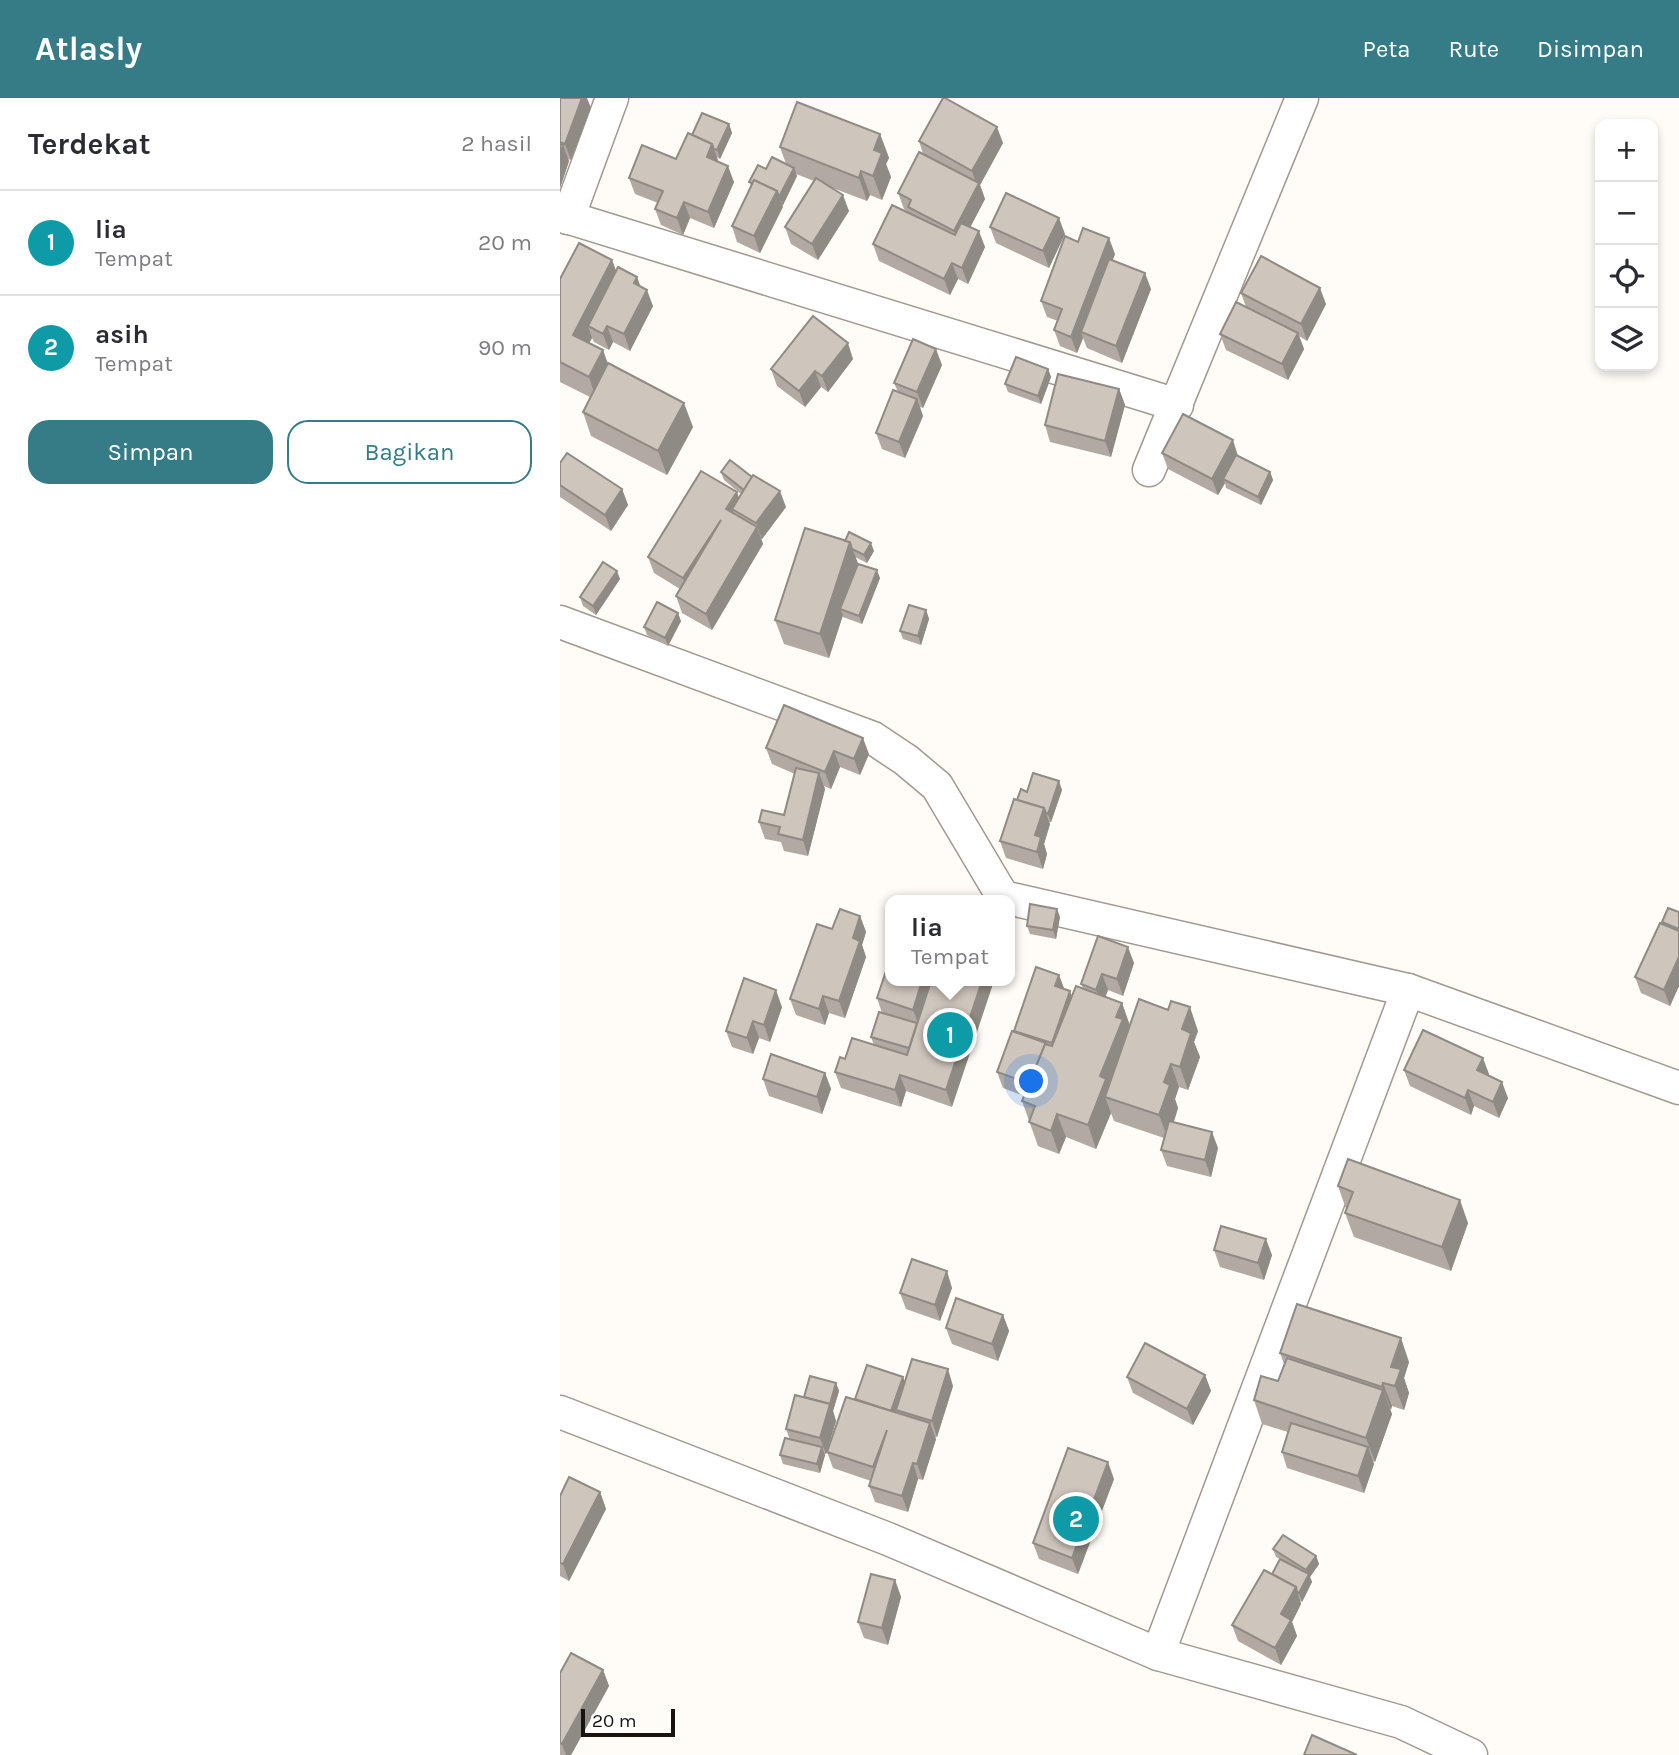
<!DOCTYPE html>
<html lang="id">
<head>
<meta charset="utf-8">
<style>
	body { margin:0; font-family:Karla,sans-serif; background:#f7f7f7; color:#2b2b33 }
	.controls { position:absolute; right:21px; top:21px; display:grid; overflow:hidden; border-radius:14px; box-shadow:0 4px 10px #0003 }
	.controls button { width:63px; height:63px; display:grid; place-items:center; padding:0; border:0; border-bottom:2px solid #e1e1e2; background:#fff; color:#2b2b33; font:35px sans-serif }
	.scale { position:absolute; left:21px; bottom:18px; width:94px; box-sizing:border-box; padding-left:7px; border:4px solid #171410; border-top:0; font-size:19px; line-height:24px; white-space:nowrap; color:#171410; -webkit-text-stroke:5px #fff; paint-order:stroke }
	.you { position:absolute; left:472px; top:984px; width:24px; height:24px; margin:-18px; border:5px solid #fff; border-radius:50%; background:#1a73e8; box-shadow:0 0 0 10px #1a73e833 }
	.badge { display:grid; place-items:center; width:46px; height:46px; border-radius:50%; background:#357c86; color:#fff; font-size:23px; font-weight:700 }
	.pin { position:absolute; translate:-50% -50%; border:4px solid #fff; box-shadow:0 2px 7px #0006 }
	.popup { position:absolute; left:325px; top:797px; width:130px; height:91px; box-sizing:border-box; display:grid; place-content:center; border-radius:14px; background:#fff; filter:drop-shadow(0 2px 5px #0005); font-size:23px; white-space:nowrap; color:#7c7c81 }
	.popup b { font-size:26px; color:#2b2b33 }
	.popup::after { content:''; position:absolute; left:50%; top:100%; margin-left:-14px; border:14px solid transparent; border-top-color:#fff }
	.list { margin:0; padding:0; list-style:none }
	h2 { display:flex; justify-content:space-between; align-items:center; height:91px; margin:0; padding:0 28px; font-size:30px }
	h2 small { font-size:23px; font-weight:400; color:#7c7c81 }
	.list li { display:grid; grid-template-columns:46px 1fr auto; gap:21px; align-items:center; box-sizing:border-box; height:105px; padding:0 28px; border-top:2px solid #e1e1e2 }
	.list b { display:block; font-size:26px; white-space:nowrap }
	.list p { margin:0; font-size:23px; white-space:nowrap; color:#7c7c81 }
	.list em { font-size:23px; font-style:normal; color:#7c7c81 }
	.actions { display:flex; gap:14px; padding:21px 28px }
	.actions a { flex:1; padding:16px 0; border:2px solid #357c86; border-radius:21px; text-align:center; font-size:24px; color:#357c86 }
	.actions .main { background:#357c86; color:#fff }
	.icon { flex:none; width:38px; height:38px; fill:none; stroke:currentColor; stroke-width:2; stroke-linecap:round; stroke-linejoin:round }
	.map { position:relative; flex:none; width:1119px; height:1657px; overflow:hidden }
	header { display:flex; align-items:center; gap:42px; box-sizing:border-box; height:98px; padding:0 35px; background:#357c86; color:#fff }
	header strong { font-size:33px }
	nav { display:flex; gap:38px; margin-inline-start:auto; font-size:24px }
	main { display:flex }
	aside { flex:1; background:#fff }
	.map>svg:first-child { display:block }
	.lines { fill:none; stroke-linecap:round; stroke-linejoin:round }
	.minor-casing { stroke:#a29990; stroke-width:35 }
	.minor { stroke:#fff; stroke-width:32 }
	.wall { fill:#b1a9a2 }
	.shaded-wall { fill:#908a84 }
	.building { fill:#cec5bc; stroke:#908a84; stroke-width:2 }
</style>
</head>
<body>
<header>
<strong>Atlasly</strong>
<nav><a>Peta</a><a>Rute</a><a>Disimpan</a></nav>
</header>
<main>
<aside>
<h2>Terdekat<small>2 hasil</small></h2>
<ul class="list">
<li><span class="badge" style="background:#0f9aa8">1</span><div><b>lia</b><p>Tempat</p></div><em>20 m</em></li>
<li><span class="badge" style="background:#0f9aa8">2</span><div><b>asih</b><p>Tempat</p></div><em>90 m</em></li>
</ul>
<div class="actions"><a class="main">Simpan</a><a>Bagikan</a></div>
</aside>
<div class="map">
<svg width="1119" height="1657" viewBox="0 0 1119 1657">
	<rect width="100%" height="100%" fill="#fffbf7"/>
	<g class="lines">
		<g class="minor-casing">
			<g id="minor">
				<polyline points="0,117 617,307"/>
				<polyline points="8,120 52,0"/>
				<polyline points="589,372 742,0"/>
				<polyline points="0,524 313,640 346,662 377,688 443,799 848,892 1119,990"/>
				<polyline points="0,1314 328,1441 598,1556 841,1624 911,1657"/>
				<polyline points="598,1556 848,892"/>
			</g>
		</g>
		<use href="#minor" class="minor"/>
	</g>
	<g class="wall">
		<polygon points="0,0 31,10 11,62 8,61 9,63 0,90"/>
		<polygon points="169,26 172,35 160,61 157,59 158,64 174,84 154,130 130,120 123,137 101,127 95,111 98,105 75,96 69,80 116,61 132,37"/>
		<polygon points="320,36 329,60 326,66 331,79 322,102 310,97 307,103 270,89 289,113 258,162 231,146 225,129 254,83 236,76 237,78 200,155 177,144 172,128 191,88 189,84 206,71 226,66 220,49"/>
		<polygon points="359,43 443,45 420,87 425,101 410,129 425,149 408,186 398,181 390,197 319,163 313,146 350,116 344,111 338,95 363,56"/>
		<polygon points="430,129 505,136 489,170 436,145"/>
		<polygon points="518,144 555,156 552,162 591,191 562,265 527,250 523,240 517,255 500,248 494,232 498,223 487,219 481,203"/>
		<polygon points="52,162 56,173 77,179 80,188 93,208 70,253 53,244 49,252 34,244 32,240 29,245 43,252 48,266 133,329 107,377 31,338 23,314 30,299 0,284 0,181"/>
		<polygon points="681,195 766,206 747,243 739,238 744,251 728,282 666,252 660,236 686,209"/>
		<polygon points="293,261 268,294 261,289 245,309 217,288 211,271"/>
		<polygon points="382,267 363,310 360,309 363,318 345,360 322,351 316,335 338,294 334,285"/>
		<polygon points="488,271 491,279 481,306 448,294 445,286"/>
		<polygon points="559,291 565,307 551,359 490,344 485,327"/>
		<polygon points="602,355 678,358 710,374 713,382 701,407 666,390 665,385 658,397 608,371"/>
		<polygon points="0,365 62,391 68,407 51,433 0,399"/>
		<polygon points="161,374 226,409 202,441 201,441 203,446 152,532 122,515 116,498 120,491 94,475 88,459 179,400 181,396 164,382"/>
		<polygon points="245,430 314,453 307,465 295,459 298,466 320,480 302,526 283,519 283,517 269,560 224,546 215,522"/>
		<polygon points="60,481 36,517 23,508 20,499"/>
		<polygon points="366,512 369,521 361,547 343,541 340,533"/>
		<polygon points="121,523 108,548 87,537 84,529"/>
		<polygon points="224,607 309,656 300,677 280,669 271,691 264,688 265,691 248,758 224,753 221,744 205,741 199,724 224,717 235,676 212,666 206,650"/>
		<polygon points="502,692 491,724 489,724 490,726 484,746 487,756 483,771 446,760 440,743 457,702 467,694"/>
		<polygon points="1119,814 1119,888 1110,908 1081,895 1075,879 1102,826 1102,824"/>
		<polygon points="300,818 306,834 302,847 306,859 285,920 269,915 265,927 236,917 230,901 272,831"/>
		<polygon points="500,819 496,841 470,836 467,828"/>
		<polygon points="538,838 574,865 563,898 548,892 545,899 562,905 570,928 638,933 634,944 640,959 628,992 619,989 615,1001 618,1010 614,1024 658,1050 651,1079 607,1068 601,1052 604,1040 554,1023 551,1015 536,1051 506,1039 499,1056 478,1048 462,1003 464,998 443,990 437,974 455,934 454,933 499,877 504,891 512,899 523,890 521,886"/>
		<polygon points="370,883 392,1009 346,993 341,1009 281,990 275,974 285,961 314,947 311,939 322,915 317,900"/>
		<polygon points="222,909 210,944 199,940 193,956 172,949 166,933"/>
		<polygon points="844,972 929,976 928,977 948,1000 939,1020 914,1008 911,1017 850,988"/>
		<polygon points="265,975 271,991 262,1016 209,998 203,981"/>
		<polygon points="778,1088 908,1125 891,1173 794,1139 785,1115 786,1111"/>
		<polygon points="654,1152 712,1157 704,1182 660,1169"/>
		<polygon points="392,1190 380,1223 346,1211 340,1195"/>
		<polygon points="443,1217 449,1233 438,1263 392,1246 386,1230"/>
		<polygon points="720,1255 849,1264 844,1280 849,1295 844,1312 832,1308 830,1312 832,1316 815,1364 813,1363 814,1366 804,1395 727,1370 722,1354 728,1334 702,1326 694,1302 718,1283 724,1266"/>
		<polygon points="645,1277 651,1293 633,1327 573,1295 567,1279"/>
		<polygon points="343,1279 344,1284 393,1288 377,1339 375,1339 376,1341 363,1382 358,1381 348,1414 315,1404 309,1388 311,1383 273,1370 267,1354 296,1302 295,1301"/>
		<polygon points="276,1285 279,1293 273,1313 276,1323 266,1356 264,1356 265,1357 260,1375 223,1366 220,1357 230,1342 226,1331 244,1299"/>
		<polygon points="554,1381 518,1476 479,1461 473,1445"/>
		<polygon points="40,1394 46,1411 9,1483 0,1478 0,1398"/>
		<polygon points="713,1451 756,1458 759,1466 750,1479 752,1484 742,1504 740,1503 741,1506 732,1524 737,1538 721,1567 678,1543 672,1527 712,1476 720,1461 716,1459"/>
		<polygon points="335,1482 341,1499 328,1547 304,1540 298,1524"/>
		<polygon points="43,1572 49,1588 11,1657 0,1657 0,1575"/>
	</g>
	<g class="shaded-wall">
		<polygon points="22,0 27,0 31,10 11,62 5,46"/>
		<polygon points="169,26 172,35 160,61 157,52"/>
		<polygon points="437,29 443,45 420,87 425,101 400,149 394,133 417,88 412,73"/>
		<polygon points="320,36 329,60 326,66 331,79 322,102 313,78 314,52"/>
		<polygon points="152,46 158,62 153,76 147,59"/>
		<polygon points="3,47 9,63 0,90 0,56"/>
		<polygon points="168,68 174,84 154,130 148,114"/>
		<polygon points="234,70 237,78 223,107 219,99"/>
		<polygon points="301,73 310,97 307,103 299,80"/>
		<polygon points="217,93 223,109 200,155 194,138"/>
		<polygon points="283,97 289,113 258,162 252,146"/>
		<polygon points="124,104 130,120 123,137 117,120"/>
		<polygon points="499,120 505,136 489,170 483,153"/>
		<polygon points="419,133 425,149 408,186 402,170"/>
		<polygon points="549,140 555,156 525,236 521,234 523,240 517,255 511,239"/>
		<polygon points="52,162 61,186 28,228 32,240 21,261 13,237"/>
		<polygon points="392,165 398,181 390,197 384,181"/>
		<polygon points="585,175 591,191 562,265 556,248"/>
		<polygon points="77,179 83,196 74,185"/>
		<polygon points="760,190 766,206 747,243 741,226"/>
		<polygon points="87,192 93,208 70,253 64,236"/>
		<polygon points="47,228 53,244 49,252 43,236"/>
		<polygon points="738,235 744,251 728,282 722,266"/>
		<polygon points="288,245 293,261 268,294 262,278"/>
		<polygon points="376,251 382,267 363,310 357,294"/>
		<polygon points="43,252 51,276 37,303 29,279"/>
		<polygon points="488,271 491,279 481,306 478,298"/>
		<polygon points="255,273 261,289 245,309 239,293"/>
		<polygon points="559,291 565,307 551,359 545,343"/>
		<polygon points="357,301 363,318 345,360 339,344"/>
		<polygon points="124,305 133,329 107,377 98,353"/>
		<polygon points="673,342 678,358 663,381 665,385 658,397 652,381"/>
		<polygon points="710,374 713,382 701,407 698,399"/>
		<polygon points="62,391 68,407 51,433 45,417"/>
		<polygon points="220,393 226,409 202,441 196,425"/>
		<polygon points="177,394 183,411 172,411 176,422 166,411"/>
		<polygon points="161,422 129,497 123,480"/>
		<polygon points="197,429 203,446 152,532 146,516"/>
		<polygon points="290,444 299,468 280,511 283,517 269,560 260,536"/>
		<polygon points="311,445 314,453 307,465 304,457"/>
		<polygon points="317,472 320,480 302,526 299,518"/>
		<polygon points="57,473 60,481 36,517 33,508"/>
		<polygon points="366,512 369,521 361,547 358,538"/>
		<polygon points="118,515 121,523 108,548 105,540"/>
		<polygon points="303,640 309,656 300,677 294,661"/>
		<polygon points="274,653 280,669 271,691 265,674"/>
		<polygon points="259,675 265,691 248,758 243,742"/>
		<polygon points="499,683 502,692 491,724 488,716"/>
		<polygon points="484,710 490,726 484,746 487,756 483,771 477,754 475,737"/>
		<polygon points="497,811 500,819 496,841 493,832"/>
		<polygon points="300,818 306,834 302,847 306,859 285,920 279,903 293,840"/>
		<polygon points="568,849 574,865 563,898 557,881"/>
		<polygon points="1119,859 1119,888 1110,908 1104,892"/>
		<polygon points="542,876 548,892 542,908 536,892"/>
		<polygon points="499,877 505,893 495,888"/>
		<polygon points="362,883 370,883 372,888 359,927 353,912"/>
		<polygon points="422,883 434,883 392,1009 386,992"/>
		<polygon points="216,892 222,909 210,944 204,927"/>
		<polygon points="510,893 516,909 498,962 492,945"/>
		<polygon points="263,898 269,915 265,927 259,911"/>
		<polygon points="562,905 570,928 545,999 551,1015 536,1051 528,1027 556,919"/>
		<polygon points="630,909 638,933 634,944 640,959 628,992 620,969 622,931"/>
		<polygon points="193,923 199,940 193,956 187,940"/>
		<polygon points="923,960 929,976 923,988 917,972"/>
		<polygon points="611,966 619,989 615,1001 618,1010 608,1041 599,1017 604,984"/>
		<polygon points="265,975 271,991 262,1016 257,999"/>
		<polygon points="340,977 346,993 341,1009 335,992"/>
		<polygon points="942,984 948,1000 939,1020 933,1004"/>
		<polygon points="908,992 914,1008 911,1017 905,1000"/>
		<polygon points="497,1016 506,1039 499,1056 491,1033"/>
		<polygon points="652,1034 658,1050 651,1079 645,1062"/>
		<polygon points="900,1102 908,1125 891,1173 882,1149"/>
		<polygon points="706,1141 712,1157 704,1182 698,1165"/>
		<polygon points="387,1173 392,1190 380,1223 375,1207"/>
		<polygon points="443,1217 449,1233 438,1263 432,1246"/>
		<polygon points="841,1240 849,1264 844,1280 849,1295 844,1312 835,1288 831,1269"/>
		<polygon points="388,1271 393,1288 377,1339 372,1323"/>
		<polygon points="645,1277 651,1293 633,1327 627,1311"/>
		<polygon points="343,1279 349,1295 336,1312 339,1322 331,1313"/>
		<polygon points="276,1285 279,1293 273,1313 276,1323 266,1356 260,1340"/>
		<polygon points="823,1285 832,1308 831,1312 822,1289"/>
		<polygon points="823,1292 832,1316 815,1364 806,1340"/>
		<polygon points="370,1325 376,1341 363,1382 357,1366"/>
		<polygon points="327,1332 319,1385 313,1369"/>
		<polygon points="262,1349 265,1357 260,1375 257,1366"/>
		<polygon points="808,1349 814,1366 804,1395 798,1378"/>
		<polygon points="548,1364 554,1381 518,1476 512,1460"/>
		<polygon points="353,1365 358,1381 348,1414 342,1398"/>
		<polygon points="40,1394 46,1411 9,1483 3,1466"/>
		<polygon points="756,1458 759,1466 750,1479 752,1484 742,1504 739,1495 748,1477 746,1472"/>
		<polygon points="335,1482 341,1499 328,1547 322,1530"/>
		<polygon points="736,1489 741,1506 732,1524 737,1538 721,1567 715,1550 721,1516"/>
		<polygon points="43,1572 49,1588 11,1657 6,1657 2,1646"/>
	</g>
	<g class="building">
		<polygon points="0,0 22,0 5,46 0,44"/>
		<polygon points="383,0 385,0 437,29 412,73 359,43"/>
		<polygon points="237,4 320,36 314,52 322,55 313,78 301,73 299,80 220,49"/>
		<polygon points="142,15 169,26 157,52 154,51 152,46 132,37"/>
		<polygon points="128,35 152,46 147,59 168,68 148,114 124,104 117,120 95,111 103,93 69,80 82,47 116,61"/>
		<polygon points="0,46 3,47 0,56"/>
		<polygon points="359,54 419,85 394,133 348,109 351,102 338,95"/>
		<polygon points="212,59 234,70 219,99 217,93 194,82 192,85 189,84 198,67 206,71"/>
		<polygon points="256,80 283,97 252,146 225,129"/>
		<polygon points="194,82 217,93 194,138 172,128"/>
		<polygon points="446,95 499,120 483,153 430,129"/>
		<polygon points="332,107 395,137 401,125 419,133 402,170 392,165 384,181 313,146"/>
		<polygon points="523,130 549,140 511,239 494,232 502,211 481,203 505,138 518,144"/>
		<polygon points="19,145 52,162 13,237 43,252 29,279 0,264 0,181"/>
		<polygon points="701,158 760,190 741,226 681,195"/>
		<polygon points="549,161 585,175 556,248 521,234"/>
		<polygon points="58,169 77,179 74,185 87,192 64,236 47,228 43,236 28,228"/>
		<polygon points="676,204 738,235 722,266 660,236"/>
		<polygon points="253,218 288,245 262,278 255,273 239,293 211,271"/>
		<polygon points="353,241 376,251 357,294 334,285"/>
		<polygon points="456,259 488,271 478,298 445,286"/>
		<polygon points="48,265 124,305 98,353 23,314"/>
		<polygon points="498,276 559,291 545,343 485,327"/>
		<polygon points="333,292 357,301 339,344 316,335"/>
		<polygon points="623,316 673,342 652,381 602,355"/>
		<polygon points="7,355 62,391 45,417 0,387 0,365"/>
		<polygon points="676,357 710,374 698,399 663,381"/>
		<polygon points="170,362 192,379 184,392 161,374"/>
		<polygon points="141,373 177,394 166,411 197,429 146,516 116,498 161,422 123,480 88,459"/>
		<polygon points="193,377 220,393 196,425 172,411"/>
		<polygon points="245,430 290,444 260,536 215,522"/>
		<polygon points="289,434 311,445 304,457 292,451 290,444 285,443"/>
		<polygon points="43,464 57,473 33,508 20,499"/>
		<polygon points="298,466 317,472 299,518 280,511"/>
		<polygon points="97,504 118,515 105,540 84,529"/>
		<polygon points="349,507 366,512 358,538 340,533"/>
		<polygon points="224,607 303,640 294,661 274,653 265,674 206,650"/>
		<polygon points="236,670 259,675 243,742 218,736 220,729 199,724 202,712 224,717"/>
		<polygon points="473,675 499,683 488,716 486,715 484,710 457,702 461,691 467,694"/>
		<polygon points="454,701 484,710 475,737 481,739 477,754 440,743"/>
		<polygon points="470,806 497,811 493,832 467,828"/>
		<polygon points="1108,810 1119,814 1119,831 1102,824"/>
		<polygon points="280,811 300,818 293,840 300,843 279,903 263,898 259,911 230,901 257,826 272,831"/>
		<polygon points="1100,825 1119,833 1119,859 1104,892 1075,879"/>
		<polygon points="538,838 568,849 557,881 542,876 536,892 521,886"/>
		<polygon points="331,858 331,883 362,883 353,912 317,900"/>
		<polygon points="476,869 499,877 495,888 510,893 492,945 454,933"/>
		<polygon points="184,880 216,892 204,927 193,923 187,940 166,933"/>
		<polygon points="371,883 422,883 386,992 340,977 335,992 275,974 280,959 285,961 292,940 347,957"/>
		<polygon points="516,888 562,905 556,919 563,921 540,978 546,981 528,1027 497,1016 491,1033 469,1024 475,1008 462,1003 485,946 492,948"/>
		<polygon points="579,901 608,912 611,903 630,909 622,931 631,935 620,969 611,966 604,984 610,987 599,1017 545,999"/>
		<polygon points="319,914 357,925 349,950 311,939"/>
		<polygon points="863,932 923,960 917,972 942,984 933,1004 908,992 905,1000 844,972"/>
		<polygon points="452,933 486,945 485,946 469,985 437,974"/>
		<polygon points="211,956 265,975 257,999 203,981"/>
		<polygon points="609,1023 652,1034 645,1062 601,1052"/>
		<polygon points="788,1061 900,1102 882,1149 785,1115 793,1094 778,1088"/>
		<polygon points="661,1128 706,1141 698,1165 654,1152"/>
		<polygon points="352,1161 387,1173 375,1207 340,1195"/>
		<polygon points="396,1200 443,1217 432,1246 386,1230"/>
		<polygon points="737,1206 841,1240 831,1269 841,1271 835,1288 823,1285 822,1289 720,1255"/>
		<polygon points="585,1245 645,1277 627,1311 567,1279"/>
		<polygon points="727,1260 823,1292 806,1340 694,1302 701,1278 718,1283"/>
		<polygon points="352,1261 388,1271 372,1323 336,1312"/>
		<polygon points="307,1267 343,1279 331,1313 295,1301"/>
		<polygon points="250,1278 276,1285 270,1306 244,1299"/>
		<polygon points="235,1297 270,1306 260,1340 226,1331"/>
		<polygon points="286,1299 370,1325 357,1366 353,1365 342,1398 309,1388 327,1332 313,1369 267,1354"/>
		<polygon points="731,1325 808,1349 798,1378 722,1354"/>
		<polygon points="225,1340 262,1349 257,1366 220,1357"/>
		<polygon points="508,1350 548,1364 512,1460 473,1445"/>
		<polygon points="9,1379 40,1394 3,1466 0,1465 0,1398"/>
		<polygon points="723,1437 756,1458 746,1472 713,1451"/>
		<polygon points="720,1461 749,1476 739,1495 737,1494 736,1489 712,1476"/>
		<polygon points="704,1472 736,1489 721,1516 731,1522 715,1550 672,1527"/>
		<polygon points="311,1476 335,1482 322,1530 298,1524"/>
		<polygon points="11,1555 43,1572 2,1646 0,1645 0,1575"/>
		<polygon points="752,1637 797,1657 744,1657"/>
	</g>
</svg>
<div class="controls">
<button>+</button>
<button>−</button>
<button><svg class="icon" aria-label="locate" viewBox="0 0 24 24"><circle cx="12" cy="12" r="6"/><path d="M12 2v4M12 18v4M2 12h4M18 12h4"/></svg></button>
<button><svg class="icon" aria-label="layers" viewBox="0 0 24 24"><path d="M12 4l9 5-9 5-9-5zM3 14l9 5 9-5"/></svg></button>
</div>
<div class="scale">20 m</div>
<div class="you"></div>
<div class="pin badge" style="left:390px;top:937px;background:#0f9aa8">1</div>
<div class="popup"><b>lia</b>Tempat</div>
<div class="pin badge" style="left:516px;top:1421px;background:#0f9aa8">2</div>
</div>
</main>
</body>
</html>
